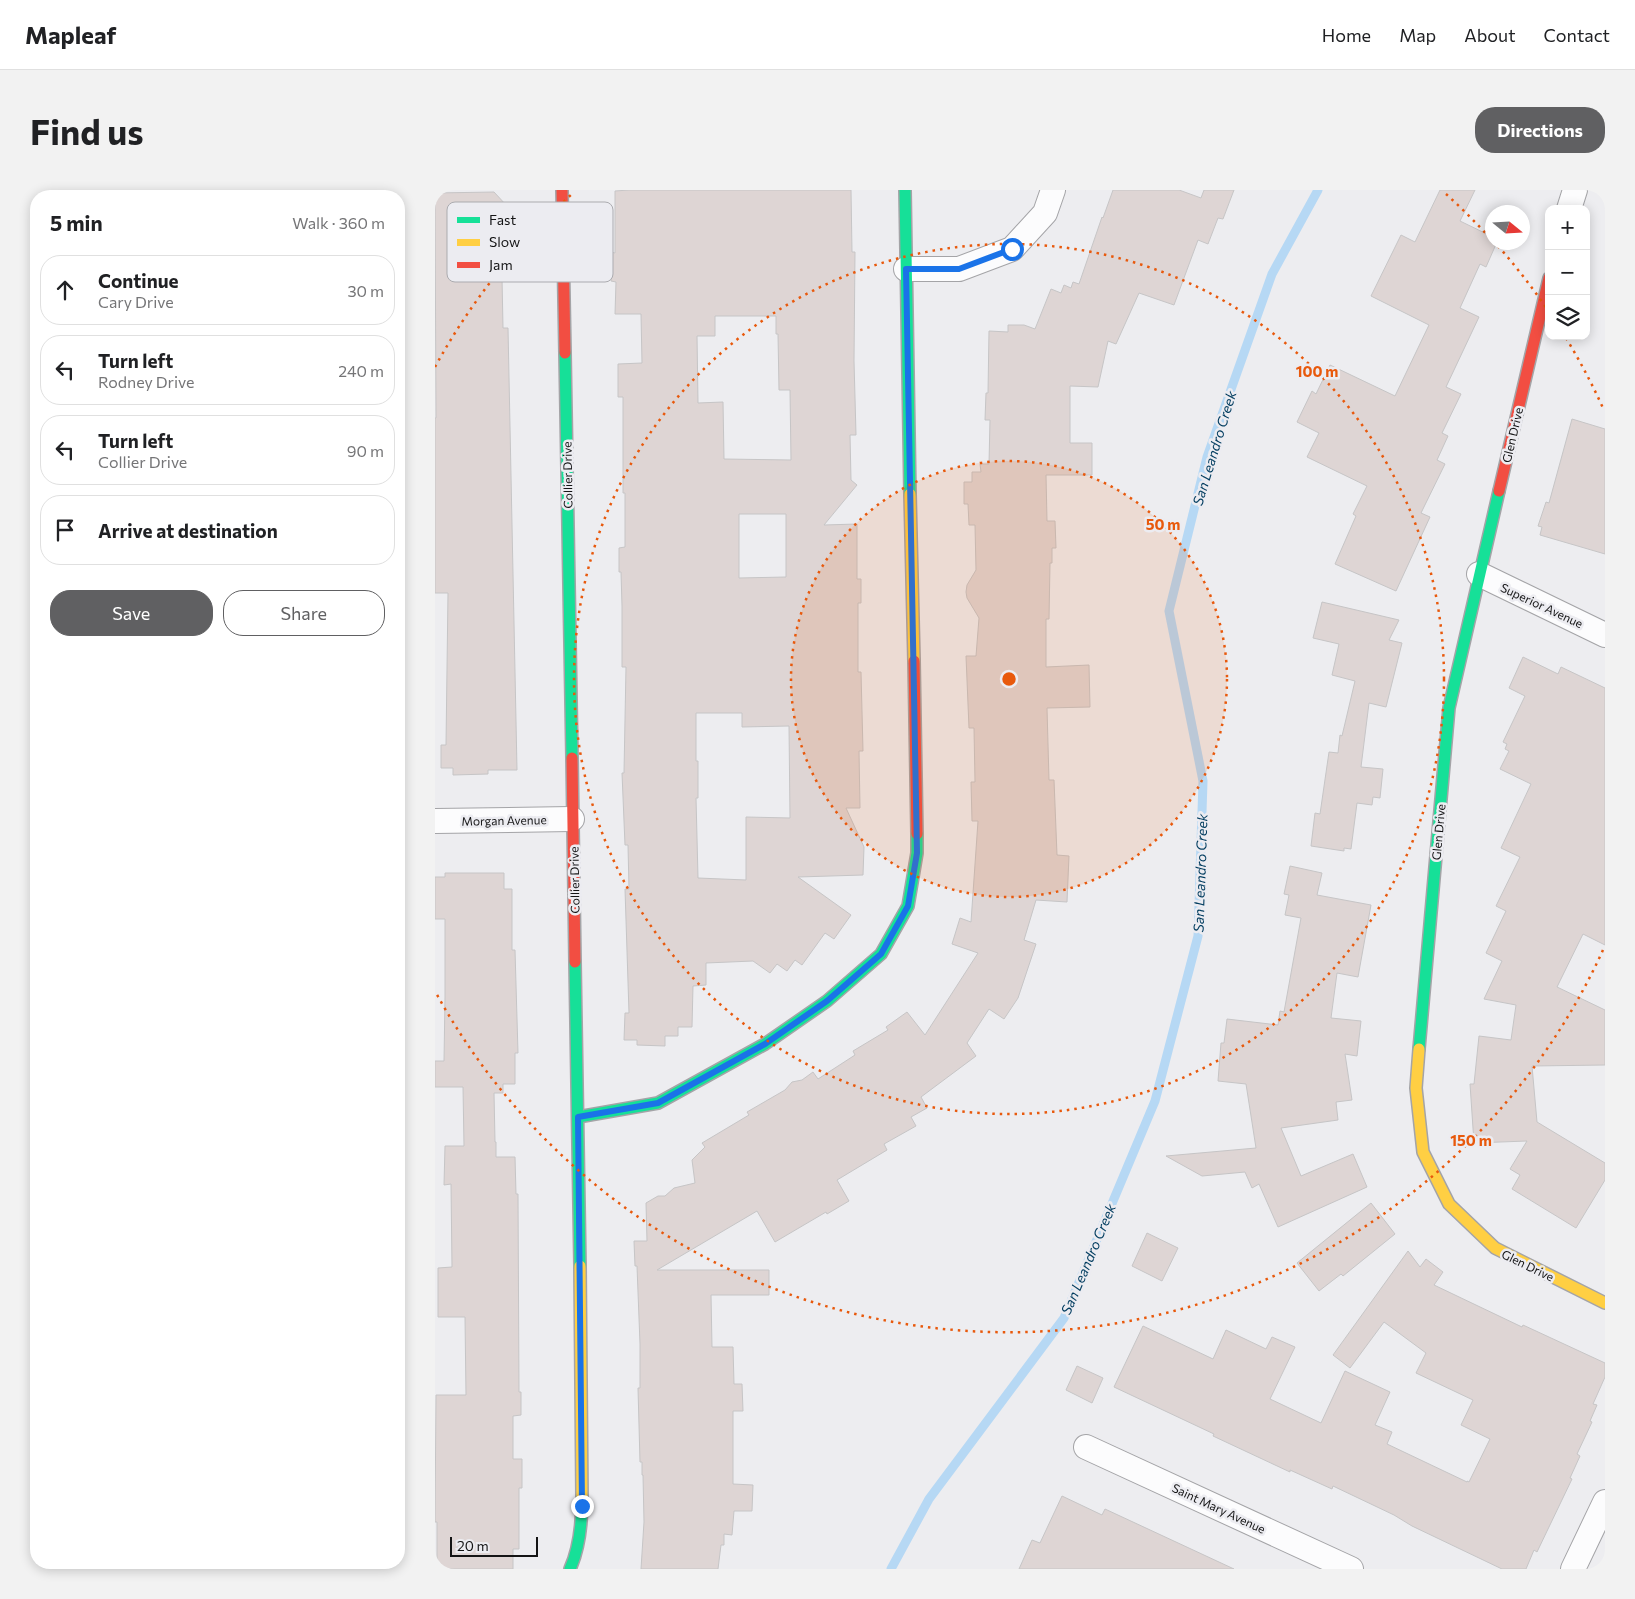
<!DOCTYPE html>
<html lang="en">
<head>
<meta charset="utf-8">
<style>
	body { margin:0; font-family:Commissioner,sans-serif; background:#f2f2f2; color:#202124 }
	.controls { position:absolute; right:15px; top:15px; display:grid; overflow:hidden; border-radius:10px; box-shadow:0 2px 12px #0003 }
	.controls button { width:45px; height:45px; display:grid; place-items:center; padding:0; border:0; border-bottom:1px solid #e0e0e0; background:#fff; color:#202124; font:25px sans-serif }
	.compass { position:absolute; left:1050px; top:15px; width:45px; height:45px; border-radius:50%; background:#fff; box-shadow:0 2px 12px #0003; rotate:108deg }
	.scale { position:absolute; left:15px; bottom:12px; width:88px; box-sizing:border-box; padding-left:5px; border:2px solid #141415; border-top:0; font-size:14px; line-height:18px; white-space:nowrap; color:#141415; -webkit-text-stroke:4px #ececf1; paint-order:stroke }
	.stop { position:absolute; width:15px; height:15px; margin:-11px; border:4px solid #1a73e8; border-radius:50%; background:#fff }
	.stop.end { background:#1a73e8; border-color:#fff; box-shadow:0 1px 5px #0008 }
	.list { margin:0; padding:0; list-style:none }
	h2 { display:flex; justify-content:space-between; align-items:center; height:65px; margin:0; padding:0 20px; font-size:21px }
	h2 small { font-size:16px; font-weight:400; color:#757577 }
	.list li { display:grid; grid-template-columns:32px 1fr auto; gap:15px; align-items:center; box-sizing:border-box; height:70px; margin:0 10px 10px; padding:0 10px; border:1px solid #e0e0e0; border-radius:20px }
	.list b { display:block; font-size:19px; white-space:nowrap }
	.list p { margin:0; font-size:16px; white-space:nowrap; color:#757577 }
	.list em { font-size:16px; font-style:normal; color:#757577 }
	.actions { display:flex; gap:10px; padding:15px 20px }
	.actions a { flex:1; padding:11px 0; border:1px solid #606062; border-radius:20px; text-align:center; font-size:18px; color:#606062 }
	.actions .main { background:#606062; color:#fff }
	.icon { flex:none; width:28px; height:28px; fill:none; stroke:currentColor; stroke-width:2; stroke-linecap:round; stroke-linejoin:round }
	.map { position:relative; flex:none; width:1170px; height:1379px; overflow:hidden; border-radius:20px }
	header { display:flex; align-items:center; gap:30px; box-sizing:border-box; height:70px; padding:0 25px; background:#fff; border-bottom:1px solid #e0e0e0 }
	header strong { font-size:24px }
	nav { display:flex; gap:28px; margin-inline-start:auto; font-size:18px }
	.intro { display:flex; align-items:center; justify-content:space-between; box-sizing:border-box; height:120px; padding:0 30px }
	h1 { margin:0; font-size:35px }
	.button { padding:12px 22px; border-radius:20px; background:#606062; color:#fff; font-size:18px; font-weight:700 }
	main { display:flex; gap:30px; padding:0 30px }
	aside { flex:1; background:#fff; border-radius:20px; box-shadow:0 2px 12px #0003 }
	.map>svg:first-child { display:block }
	.lines { fill:none; stroke-linecap:round; stroke-linejoin:round }
	.stream { stroke:#b6d8f4; stroke-width:9 }
	.building { fill:#ded5d4; stroke:#c6c5c6; fill-rule:evenodd }
	.street-casing { stroke:#a4a4a7; stroke-width:26 }
	.fast-casing { stroke:#a4a4a7; stroke-width:14 }
	.slow-casing { stroke:#a4a4a7; stroke-width:14 }
	.jam-casing { stroke:#a4a4a7; stroke-width:14 }
	.street { stroke:#fcfcfd; stroke-width:24 }
	.fast { stroke:#16e098; stroke-width:11 }
	.slow { stroke:#ffcf43; stroke-width:11 }
	.jam { stroke:#f24e42; stroke-width:11 }
	.route { stroke:#1a73e8; stroke-width:6 }
	.ring { fill:none; stroke:#e8590c; stroke-width:2.5; stroke-dasharray:2.5 5 }
	.labels { text-anchor:middle; dominant-baseline:central; stroke-width:5; stroke-linejoin:round; paint-order:stroke }
	.street-label { font-size:12px; fill:#141415; stroke:#ececf1 }
	.water-label { font-size:14px; font-style:italic; fill:#003c5f; stroke:#ececf1 }
	.key { fill:#ececf1; stroke:#ababaf; stroke-width:1 }
	.key-label { font-size:14px; fill:#141415 }
	.centre { fill:#e8590c; stroke:#ececf1; stroke-width:2.5 }
	.ring-label { font-size:15px; text-anchor:middle; font-weight:bold; fill:#e8590c; stroke:#ececf1; stroke-width:5; stroke-linejoin:round; paint-order:stroke }
</style>
</head>
<body>
<header>
<strong>Mapleaf</strong>
<nav><a>Home</a><a>Map</a><a>About</a><a>Contact</a></nav>
</header>
<div class="intro"><h1>Find us</h1><a class="button">Directions</a></div>
<main>
<aside>
<h2>5 min<small>Walk · 360 m</small></h2>
<ul class="list">
<li><svg class="icon" aria-label="ahead" viewBox="0 0 24 24"><path d="M12 20V5M6 11l6-6 6 6"/></svg><div><b>Continue</b><p>Cary Drive</p></div><em>30 m</em></li>
<li><svg class="icon" aria-label="left" viewBox="0 0 24 24"><path d="M17 20v-9H6M10 6l-5 5 5 5"/></svg><div><b>Turn left</b><p>Rodney Drive</p></div><em>240 m</em></li>
<li><svg class="icon" aria-label="left" viewBox="0 0 24 24"><path d="M17 20v-9H6M10 6l-5 5 5 5"/></svg><div><b>Turn left</b><p>Collier Drive</p></div><em>90 m</em></li>
<li><svg class="icon" aria-label="arrive" viewBox="0 0 24 24"><path d="M6 21V4h12l-3 4 3 4H6"/></svg><div><b>Arrive at destination</b></div></li>
</ul>
<div class="actions"><a class="main">Save</a><a>Share</a></div>
</aside>
<div class="map">
<svg width="1170" height="1379" viewBox="0 0 1170 1379">
	<rect width="100%" height="100%" fill="#ededf0"/>
	<g class="lines">
		<polyline class="stream" points="456,1379 494,1309 629,1128 720,911 763,746 768,591 734,421 772,267 837,84 883,0"/>
	</g>
	<g class="building">
		<path d="M 194,0 L 416,0 L 417,62 L 420,62 L 419,171 L 421,245 L 415,245 L 416,290 L 422,295 L 389,335 L 422,334 L 422,389 L 426,389 L 426,413 L 423,413 L 423,482 L 426,482 L 428,561 L 424,561 L 425,618 L 411,618 L 429,657 L 428,685 L 363,687 L 416,725 L 399,749 L 390,743 L 367,775 L 360,770 L 352,781 L 342,774 L 335,783 L 318,771 L 271,773 L 271,795 L 258,796 L 257,837 L 243,837 L 243,846 L 230,846 L 230,856 L 202,855 L 202,850 L 189,850 L 190,823 L 194,823 L 190,699 L 194,699 L 193,655 L 190,655 L 187,583 L 189,583 L 191,477 L 187,477 L 187,416 L 186,382 L 184,382 L 184,358 L 190,357 L 190,303 L 188,303 L 188,207 L 183,207 L 183,174 L 207,173 L 206,124 L 180,124 L 181,92 L 176,91 L 176,62 L 180,63 L 180,1 ZM 280,126 L 341,126 L 341,144 L 343,144 L 344,200 L 355,200 L 356,270 L 289,269 L 288,212 L 263,213 L 262,146 L 280,146 ZM 304,324 L 351,324 L 351,387 L 304,388 ZM 261,523 L 307,523 L 307,537 L 354,536 L 355,628 L 311,627 L 311,690 L 263,688 L 261,608 L 263,608 L 263,571 L 261,571 Z"/>
		<polygon points="678,0 744,0 766,8 769,0 799,0 788,29 783,28 773,54 763,50 739,115 704,103 681,154 673,151 663,197 635,196 635,253 657,253 657,285 611,285 612,331 620,331 621,358 617,358 617,373 615,373 614,429 611,429 611,477 654,475 655,517 612,518 614,590 619,590 622,665 634,666 632,712 601,710 589,750 601,754 583,808 569,829 554,819 532,853 541,866 486,907 492,918 476,927 481,936 449,954 452,960 402,990 414,1011 392,1024 391,1022 340,1052 322,1021 222,1080 334,1080 334,1105 276,1105 277,1157 298,1157 299,1194 307,1194 308,1221 298,1221 298,1294 318,1295 317,1321 299,1321 297,1345 289,1344 289,1355 286,1355 283,1379 206,1379 209,1332 208,1285 207,1285 207,1272 205,1272 203,1198 205,1198 205,1154 202,1076 200,1076 199,1051 212,1051 211,1013 223,1006 230,1006 239,998 260,993 257,970 270,957 267,953 314,925 312,922 350,900 357,892 367,890 378,882 383,889 420,865 418,861 453,840 451,837 472,822 490,845 543,763 517,754 525,728 536,732 543,631 537,631 536,592 540,592 539,538 534,538 531,466 541,466 544,428 532,408 531,402 532,395 541,380 540,335 534,335 533,314 529,314 529,292 537,292 537,282 546,282 545,274 554,274 555,230 550,230 551,203 553,203 554,141 573,142 573,135 589,135 600,139 616,99 626,103 629,95 636,98 638,92 644,94 667,27 668,28"/>
		<polygon points="1005,0 1040,0 1025,31 1058,47 1058,52 1062,52 1051,77 1045,74 1025,118 1044,127 1011,197 1026,204 1007,243 1013,246 1002,270 1010,274 986,323 995,327 961,401 900,374 921,326 918,324 932,296 872,267 884,243 862,232 877,201 881,204 895,175 960,206 994,135 936,106 966,45 980,52"/>
		<polygon points="59,2 72,16 71,76 69,76 67,88 68,138 73,138 82,580 53,580 53,584 18,585 18,578 6,578 6,555 11,555 13,403 0,403 0,228 1,228 0,3"/>
		<polygon points="1137,229 1170,239 1170,364 1105,345 1107,337 1103,336 1111,312 1114,313"/>
		<polygon points="887,412 964,430 954,450 967,453 951,517 934,513 926,577 948,579 945,608 938,607 937,615 922,613 916,659 909,658 909,661 876,656 880,623 885,624 894,562 903,563 905,545 907,546 920,491 897,485 904,454 878,448"/>
		<polygon points="1088,467 1123,484 1126,477 1170,498 1170,755 1148,744 1122,797 1170,820 1170,875 1097,876 1102,932 1170,973 1170,990 1141,1038 1077,999 1085,985 1075,979 1092,951 1039,953 1035,894 1039,894 1044,846 1076,850 1081,815 1049,809 1067,771 1051,763 1071,721 1061,716 1085,667 1066,658 1096,594 1065,579 1074,561 1070,559 1072,554 1068,552 1090,506 1074,498"/>
		<polygon points="855,676 887,683 882,705 936,715 923,787 902,783 896,828 926,831 922,866 910,864 917,910 901,912 903,930 846,938 866,986 918,964 932,997 843,1037 824,994 817,998 810,982 767,986 731,966 821,958 811,894 783,891 786,853 789,853 792,829 843,835 845,821 849,822 866,728 850,725 854,705 849,704"/>
		<polygon points="10,683 69,683 69,699 77,699 77,760 80,760 83,863 80,863 80,894 68,894 68,903 59,903 60,952 61,952 61,967 80,967 81,1004 83,1004 84,1202 86,1202 86,1225 78,1226 78,1269 87,1269 87,1298 84,1298 84,1359 78,1359 78,1379 2,1379 2,1332 0,1332 1,1205 31,1205 30,1127 3,1127 3,1078 17,1077 16,994 9,995 10,956 29,956 28,897 0,897 0,871 9,871 10,807 10,729 0,729 0,687 10,687"/>
		<polygon points="936,1013 960,1044 908,1086 906,1084 884,1101 862,1073"/>
		<polygon points="712,1043 743,1058 727,1091 697,1076"/>
		<polygon points="973,1061 985,1077 991,1069 1008,1082 999,1095 1087,1137 1088,1135 1170,1173 1170,1187 1158,1214 1162,1215 1155,1231 1157,1232 1142,1264 1145,1266 1135,1288 1137,1289 1102,1362 1099,1360 1091,1379 1067,1379 977,1336 959,1325 898,1296 897,1299 855,1280 855,1282 778,1246 779,1244 679,1197 708,1136 778,1169 791,1140 831,1159 837,1147 860,1157 835,1209 886,1233 910,1181 955,1202 940,1235 957,1242 952,1254 1032,1292 1032,1291 1034,1292 1055,1249 1026,1235 1038,1210 981,1183 991,1163 949,1132 915,1178 898,1165"/>
		<polygon points="642,1176 668,1188 657,1213 631,1200"/>
		<polygon points="627,1306 667,1325 670,1319 799,1379 584,1379 597,1350 605,1353"/>
	</g>
	<g class="lines">
		<g class="street-casing">
			<g id="street">
				<polyline points="1134,19 1140,0"/>
				<polyline points="471,79 524,79 577,59 610,23 618,0"/>
				<polyline points="1044,384 1170,445"/>
				<polyline points="0,631 137,629"/>
				<polyline points="651,1257 916,1379"/>
				<polyline points="1138,1379 1170,1312"/>
			</g>
		</g>
		<g class="fast-casing">
			<g id="fast">
				<polyline points="470,0 475,304"/>
				<polyline points="130,163 137,568"/>
				<polyline points="140,772 145,1076"/>
				<polyline points="984,859 1014,518 1064,301"/>
				<polyline points="143,927 223,913 330,854 392,811 446,764 473,716 482,663 482,644"/>
				<path d="M 135,1379 C 145,1357 147,1333 147,1308"/>
			</g>
		</g>
		<g class="slow-casing">
			<g id="slow">
				<polyline points="475,304 479,471"/>
				<polyline points="984,859 981,898 988,962 1014,1014 1060,1058 1170,1113"/>
				<polyline points="145,1076 147,1308"/>
			</g>
		</g>
		<g class="jam-casing">
			<g id="jam">
				<polyline points="127,0 130,163"/>
				<polyline points="1064,301 1114,88"/>
				<polyline points="479,471 482,644"/>
				<polyline points="137,568 140,772"/>
			</g>
		</g>
		<use href="#street" class="street"/>
		<use href="#fast" class="fast"/>
		<use href="#slow" class="slow"/>
		<use href="#jam" class="jam"/>
	</g>
	<g class="lines">
		<polyline class="route" points="147,1316 143,927 223,913 330,854 392,811 446,764 473,716 482,663 471,79 524,79 577,59"/>
	</g>
	<circle cx="574" cy="489" r="218" fill="#e8590c" fill-opacity=".12"/>
	<g class="ring">
		<circle cx="574" cy="489" r="218"/>
		<circle cx="574" cy="489" r="435"/>
		<path d="M1168 760A653 653 0 0 1 0 801M0 177A653 653 0 0 1 137 4M1011 4A653 653 0 0 1 1055 48M1063 56A653 653 0 0 1 1112 119M1131 148A653 653 0 0 1 1168 218"/>
	</g>
	<g class="labels">
		<g class="street-label">
			<text transform="translate(1077 245) rotate(-77)">Glen Drive</text>
			<text transform="translate(132 285) rotate(-91)">Collier Drive</text>
			<text transform="translate(1107 415) rotate(25)">Superior Avenue</text>
			<text transform="translate(69 630) rotate(-1)">Morgan Avenue</text>
			<text transform="translate(1003 642) rotate(-85)">Glen Drive</text>
			<text transform="translate(139 690) rotate(-91)">Collier Drive</text>
			<text transform="translate(1093 1075) rotate(26)">Glen Drive</text>
			<text transform="translate(784 1318) rotate(25)">Saint Mary Avenue</text>
		</g>
		<g class="water-label">
			<text transform="translate(779 258) rotate(-73)">San Leandro Creek</text>
			<text transform="translate(765 683) rotate(-88)">San Leandro Creek</text>
			<text transform="translate(653 1069) rotate(-67)">San Leandro Creek</text>
		</g>
	</g>
	<rect x="12" y="12" width="166" height="80" rx="8" class="key"/>
	<rect x="22" y="27" width="23" height="6" fill="#16e098"/>
	<rect x="22" y="49" width="23" height="7" fill="#ffcf43"/>
	<rect x="22" y="72" width="23" height="6" fill="#f24e42"/>
	<g class="key-label">
		<text x="54" y="35">Fast</text>
		<text x="54" y="57">Slow</text>
		<text x="54" y="80">Jam</text>
	</g>
	<circle cx="574" cy="489" r="8" class="centre"/>
	<g class="ring-label">
		<text x="882" y="187">100 m</text>
		<text x="728" y="340">50 m</text>
		<text x="1036" y="956">150 m</text>
	</g>
</svg>
<div class="controls">
<button>+</button>
<button>−</button>
<button><svg class="icon" aria-label="layers" viewBox="0 0 24 24"><path d="M12 4l9 5-9 5-9-5zM3 14l9 5 9-5"/></svg></button>
</div>
<svg class="compass" viewBox="-18 -18 36 36"><path d="M0-13l5 13h-10z" fill="#e53935"/><path d="M0 13l5-13h-10z" fill="#757577"/></svg>
<div class="scale">20 m</div>
<div class="stop" style="left:577px;top:59px"></div>
<div class="stop end" style="left:147px;top:1316px"></div>
</div>
</main>
</body>
</html>
